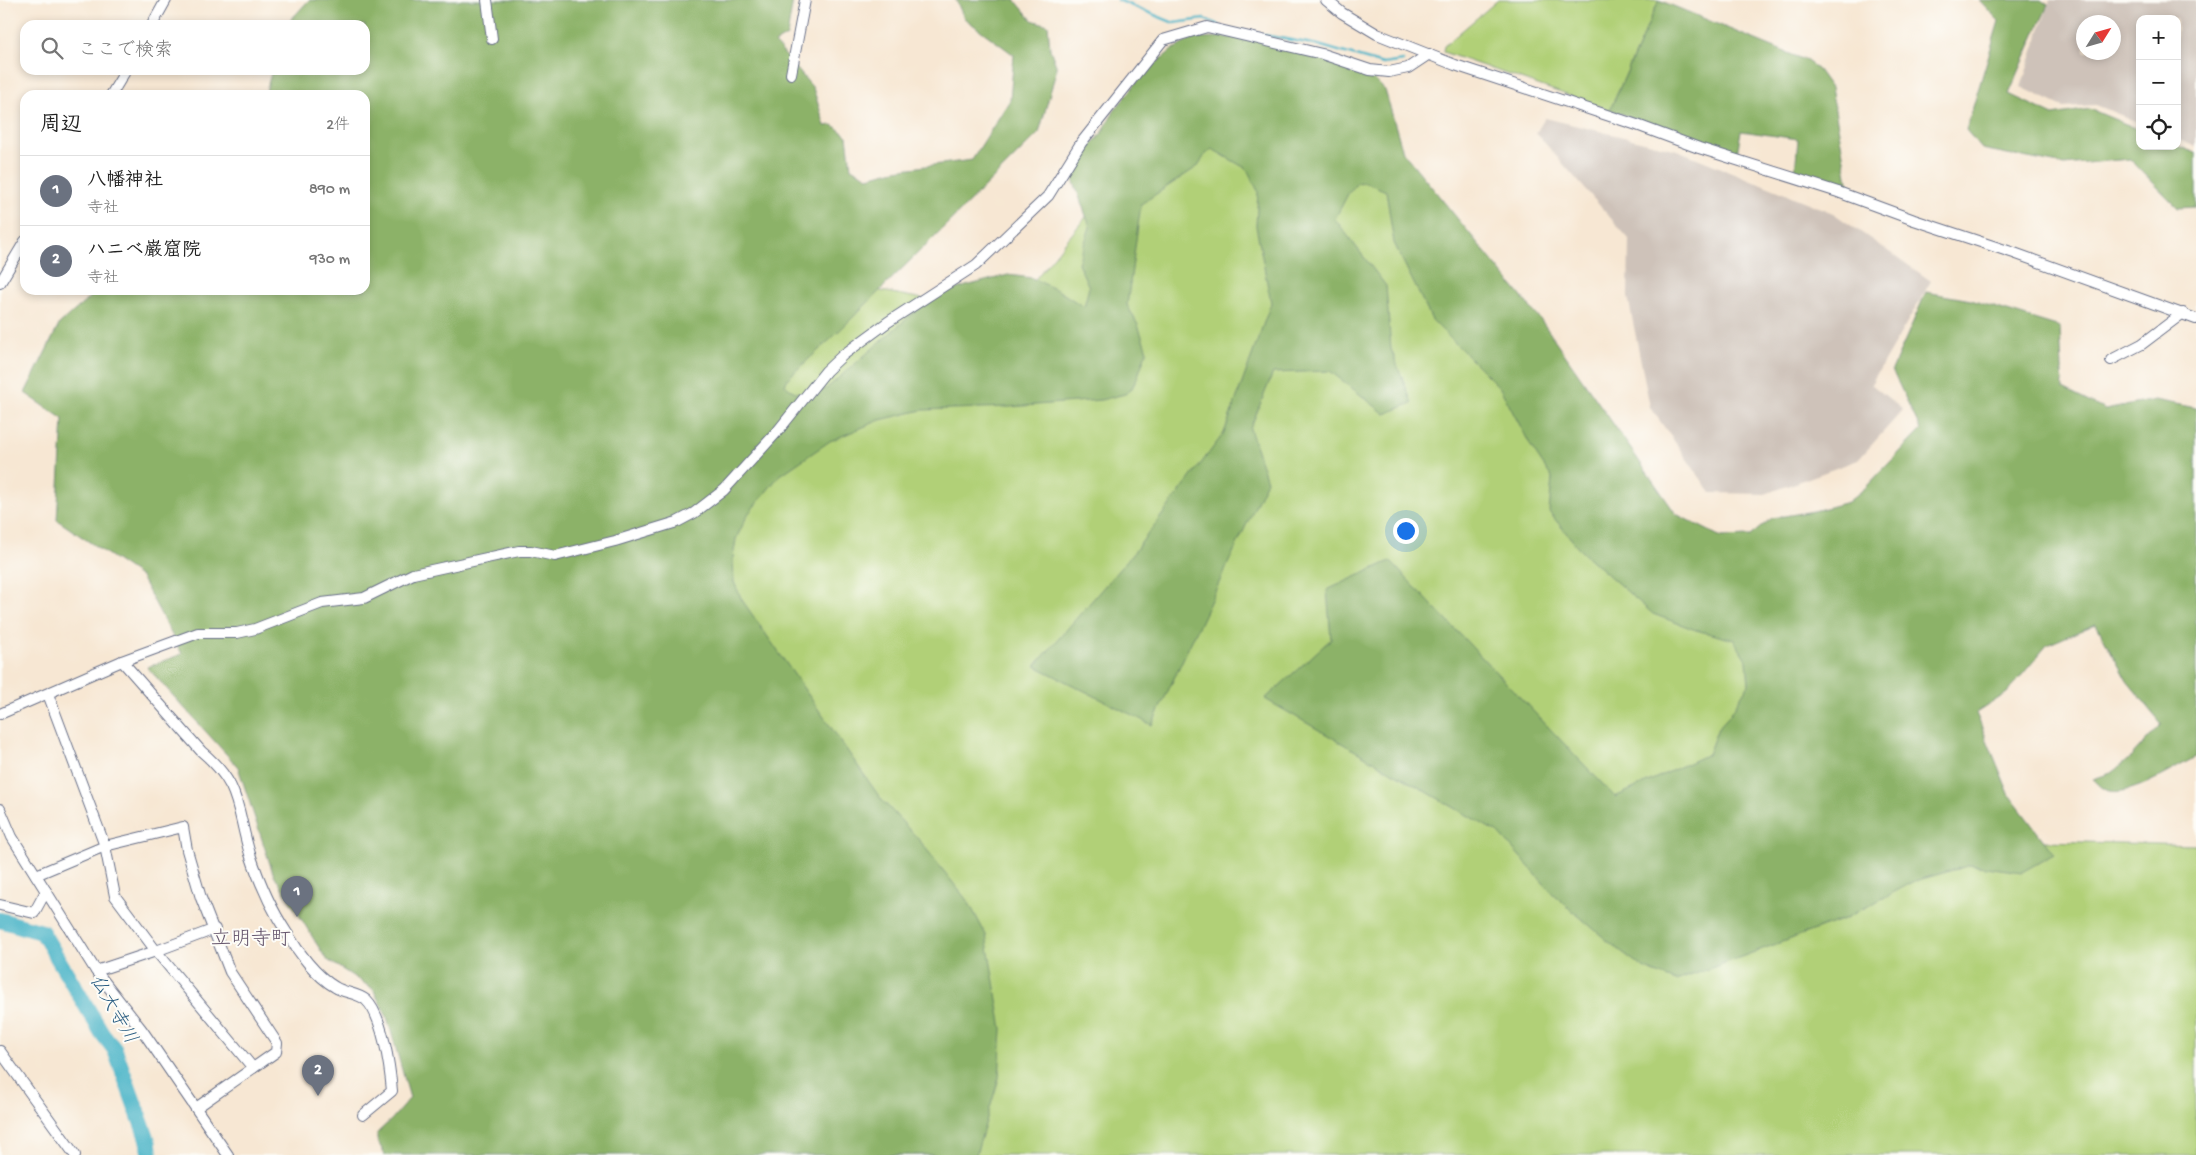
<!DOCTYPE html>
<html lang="ja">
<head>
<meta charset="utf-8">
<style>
	body { margin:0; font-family:"Gochi Hand","Klee One",sans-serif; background:#f2f2f2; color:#222 }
	.controls { position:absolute; right:15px; top:15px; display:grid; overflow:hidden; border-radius:10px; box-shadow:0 2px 8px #0003 }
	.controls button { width:45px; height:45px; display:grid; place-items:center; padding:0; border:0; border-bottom:1px solid #e0e0e0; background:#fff; color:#222; font:25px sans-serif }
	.compass { position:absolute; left:2076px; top:15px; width:45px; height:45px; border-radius:50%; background:#fff; box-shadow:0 2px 8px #0003; rotate:53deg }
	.you { position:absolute; left:1405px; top:530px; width:18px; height:18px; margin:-12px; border:4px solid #fff; border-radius:50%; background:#1a73e8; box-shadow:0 0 0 8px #1a73e833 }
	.badge { display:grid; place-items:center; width:32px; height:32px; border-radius:50%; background:#111827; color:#fff; font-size:16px; font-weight:700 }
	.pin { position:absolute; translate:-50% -41px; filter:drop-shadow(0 1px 2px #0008) }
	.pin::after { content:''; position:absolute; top:26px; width:18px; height:15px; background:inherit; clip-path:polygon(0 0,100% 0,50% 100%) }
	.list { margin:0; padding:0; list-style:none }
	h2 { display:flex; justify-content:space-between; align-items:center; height:65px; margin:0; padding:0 20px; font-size:21px }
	h2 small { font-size:16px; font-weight:400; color:#767676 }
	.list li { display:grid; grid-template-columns:32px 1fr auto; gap:15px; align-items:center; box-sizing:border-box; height:70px; padding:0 20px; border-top:1px solid #e0e0e0 }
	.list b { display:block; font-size:19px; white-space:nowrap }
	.list p { margin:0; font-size:16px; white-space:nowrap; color:#767676 }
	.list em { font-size:16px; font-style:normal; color:#767676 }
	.icon { flex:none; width:28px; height:28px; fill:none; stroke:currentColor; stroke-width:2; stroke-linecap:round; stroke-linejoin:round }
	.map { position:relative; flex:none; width:2196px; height:1155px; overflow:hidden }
	.search { position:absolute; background:#fff; box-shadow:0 2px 8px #0003; left:20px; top:20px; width:350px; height:55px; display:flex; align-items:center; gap:12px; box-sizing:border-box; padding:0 18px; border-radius:15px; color:#767676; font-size:19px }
	.panel { position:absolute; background:#fff; box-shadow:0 2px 8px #0003; left:20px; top:90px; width:350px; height:205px; border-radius:15px }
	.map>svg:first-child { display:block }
	.industrial { fill:#cec2b9; fill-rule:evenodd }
	.green { fill:#b1d077; stroke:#66806a }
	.forest { fill:#8cb268; stroke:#547063 }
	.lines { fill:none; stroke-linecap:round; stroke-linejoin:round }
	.stream { stroke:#4ab4c7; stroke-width:2.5 }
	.river { stroke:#4ab4c7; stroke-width:16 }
	.minor-casing { stroke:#686f87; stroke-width:12 }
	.minor { stroke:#fff; stroke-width:10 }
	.labels { text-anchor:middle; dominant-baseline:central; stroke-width:4; stroke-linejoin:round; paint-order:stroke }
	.water-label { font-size:19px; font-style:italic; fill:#2b5e83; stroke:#fdfcf7 }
	.quarter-label { font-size:20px; fill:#67576e; stroke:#fdfcf7 }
</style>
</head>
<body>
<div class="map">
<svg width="2196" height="1155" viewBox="0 0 2196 1155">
	<rect width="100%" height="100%" fill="#fdfcf7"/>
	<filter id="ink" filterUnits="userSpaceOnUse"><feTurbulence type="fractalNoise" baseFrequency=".02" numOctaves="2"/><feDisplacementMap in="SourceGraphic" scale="10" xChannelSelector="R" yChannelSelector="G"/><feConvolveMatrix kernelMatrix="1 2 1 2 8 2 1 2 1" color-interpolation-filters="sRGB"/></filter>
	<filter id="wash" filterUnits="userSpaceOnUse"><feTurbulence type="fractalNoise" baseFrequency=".0096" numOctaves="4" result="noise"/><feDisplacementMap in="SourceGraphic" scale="20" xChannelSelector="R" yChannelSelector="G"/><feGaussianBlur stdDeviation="1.12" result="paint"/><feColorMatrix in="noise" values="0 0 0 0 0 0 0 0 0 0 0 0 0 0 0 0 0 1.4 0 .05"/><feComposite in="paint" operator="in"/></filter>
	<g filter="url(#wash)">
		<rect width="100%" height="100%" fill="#f7e7d3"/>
		<g class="industrial">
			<path d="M 2050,0 L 2196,0 L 2196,147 L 2177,139 L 2177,19 L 2140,19 L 2140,123 L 2096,105 L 2063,107 L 2021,87 ZM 2084,22 L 2114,22 L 2114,52 L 2084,52 Z"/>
			<polygon points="1545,118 1677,150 1833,213 1931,281 1871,384 1903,410 1858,460 1765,494 1711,493 1650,407 1628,297 1629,239 1536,133"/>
		</g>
		<g class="green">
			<polygon points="1498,0 1659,0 1610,110 1443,52 1444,46"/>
			<polygon points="1208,67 1374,148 1772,684 1665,949 2006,840 2196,845 2196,1155 877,1155 589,602 840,283 1006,315"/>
		</g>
		<g class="forest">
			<path d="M 309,0 L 793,0 L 787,36 L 775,43 L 813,88 L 825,126 L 833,125 L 847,136 L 851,168 L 868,177 L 895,170 L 972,160 L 1010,100 L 1014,55 L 964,18 L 956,0 L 1015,0 L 1032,20 L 1048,25 L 1050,49 L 1057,68 L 1039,133 L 832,338 L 788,378 L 785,385 C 797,397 811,394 826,389 L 912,314 L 940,294 L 966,286 L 1008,275 L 1032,278 L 1059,291 L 1084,307 L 1089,287 L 1078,263 L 1090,227 L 1070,171 L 1102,133 L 1114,111 L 1144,73 L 1172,50 L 1193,38 L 1223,37 L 1255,39 L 1310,57 L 1363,68 L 1385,90 L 1403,152 L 1543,323 L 1676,514 L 1721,537 L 1750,536 L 1772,518 L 1814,511 L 1848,502 L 1865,488 L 1921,430 L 1892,370 L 1926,292 L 1971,300 L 2060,327 L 2063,389 L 2105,410 L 2155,400 L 2196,408 L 2196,757 C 2174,768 2133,796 2109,791 C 2102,789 2098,783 2093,779 L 2111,773 L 2130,758 L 2162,724 L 2127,681 L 2096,624 L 2047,645 L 2007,693 L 1976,713 L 2010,796 L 2054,854 L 2022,872 L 1971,865 L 1915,881 L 1844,919 L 1676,981 L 1645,969 L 1610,943 L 1553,894 L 1500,834 L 1265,699 L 1331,639 L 1327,590 L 1390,561 L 1615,797 L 1708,754 L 1718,728 L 1729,716 L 1749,684 L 1747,661 L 1734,640 L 1696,630 L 1653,614 L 1582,552 L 1549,512 L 1552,478 L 1532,448 L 1500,388 L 1432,320 L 1394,243 L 1386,191 L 1365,182 L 1357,183 L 1348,194 L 1335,219 L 1386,286 L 1391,349 L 1412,403 L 1385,414 L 1330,371 L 1273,373 L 1250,429 L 1267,481 L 1152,725 L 1035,666 L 1135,551 L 1224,433 L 1271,303 L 1256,226 L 1258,191 L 1247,169 L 1212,149 L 1205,155 L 1197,167 L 1141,204 L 1127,305 L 1138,325 L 1147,351 L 1137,378 L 1131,390 L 1125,394 L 1101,400 L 1010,407 L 922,410 L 880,420 L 830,441 L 779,476 L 748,514 L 736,539 L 733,558 L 734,582 L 742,600 L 881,799 L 920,841 L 969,903 L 986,935 L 1002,1029 L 999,1078 L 976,1155 L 385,1155 L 377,1140 L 377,1133 L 392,1119 L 410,1098 L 387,1017 L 373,989 L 326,959 L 273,873 L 238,767 L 147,667 L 182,654 L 141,577 L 57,520 L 63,419 L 25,393 L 60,323 L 99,290 L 365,290 L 365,95 L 265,95 L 272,70 L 365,70 L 365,25 L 286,25 Z"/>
			<polygon points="1659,0 1807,61 1818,70 1831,88 1850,192 1795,172 1798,139 1741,131 1737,154 1610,110"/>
			<polygon points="1979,0 2041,0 2048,5 2009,94 2053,115 2090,109 2140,130 2140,146 2177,146 2196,153 2196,207 2178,208 2130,159 2064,165 1982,149 1966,130 1999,21"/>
		</g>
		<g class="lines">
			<g class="stream">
				<polyline points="1118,0 1174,23 1204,19 1219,25"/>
				<polyline points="1253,33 1318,45 1383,64 1403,61"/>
			</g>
			<polyline class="river" points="0,920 42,932 102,1033 115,1050 149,1144 150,1155"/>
		</g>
	</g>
	<g filter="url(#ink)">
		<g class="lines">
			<g class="minor-casing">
				<g id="minor">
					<polyline points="487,0 492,39"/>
					<polyline points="1326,0 1342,13 1377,34 1455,65 1637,125 1699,148 1838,192 1914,220 2014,253 2196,319"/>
					<polyline points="152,25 166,0"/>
					<polyline points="791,74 805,0"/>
					<polyline points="111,95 126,70"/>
					<polyline points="0,283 25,241"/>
					<polyline points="2111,360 2142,344 2183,313"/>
					<path d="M 122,661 L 201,751 C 242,785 236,808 250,854 C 259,881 271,909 287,933 C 298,952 316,976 335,987 C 344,993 358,993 366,1000 C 383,1016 390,1068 392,1091 L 363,1115"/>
					<polyline points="48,694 105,846 115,896 156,951 253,1068"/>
					<polyline points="0,714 122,661 198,633 237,633 255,629 322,603 364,598 413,574 519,551 531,551 555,556 615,541 677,522 694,513 724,490 777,432 826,371 843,355 888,322 976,265 1048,196 1081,143 1163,40 1207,27 1322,54 1370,70 1389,72 1408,68 1429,54"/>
					<polyline points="0,809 12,837 96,971 142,1030 228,1155"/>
					<polyline points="36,875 105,846 183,827 187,850 201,898 230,972 277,1043 276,1052 196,1108"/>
					<polyline points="0,905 34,913 46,891"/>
					<polyline points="96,971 156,951 215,929"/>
					<polyline points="0,1051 75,1155"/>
				</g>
			</g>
			<use href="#minor" class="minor"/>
		</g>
	</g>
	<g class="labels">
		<g class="water-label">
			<text transform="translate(112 1010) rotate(60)">仏大寺川</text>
		</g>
		<g class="quarter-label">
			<text x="251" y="940">立明寺町</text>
		</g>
	</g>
</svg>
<div class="controls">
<button>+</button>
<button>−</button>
<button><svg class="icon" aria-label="locate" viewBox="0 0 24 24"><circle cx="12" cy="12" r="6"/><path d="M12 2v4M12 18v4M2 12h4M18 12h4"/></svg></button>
</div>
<svg class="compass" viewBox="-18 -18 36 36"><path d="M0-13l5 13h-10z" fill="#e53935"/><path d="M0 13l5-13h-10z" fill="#767676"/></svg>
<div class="you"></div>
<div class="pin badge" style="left:297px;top:917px;background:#6b7280">1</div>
<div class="pin badge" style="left:318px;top:1096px;background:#6b7280">2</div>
<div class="search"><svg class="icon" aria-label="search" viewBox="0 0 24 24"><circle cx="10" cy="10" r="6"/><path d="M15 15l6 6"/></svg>ここで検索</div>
<section class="panel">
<h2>周辺<small>2件</small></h2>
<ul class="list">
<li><span class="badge" style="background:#6b7280">1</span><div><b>八幡神社</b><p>寺社</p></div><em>890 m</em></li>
<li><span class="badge" style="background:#6b7280">2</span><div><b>ハニベ巌窟院</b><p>寺社</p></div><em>930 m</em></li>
</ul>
</section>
</div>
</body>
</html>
